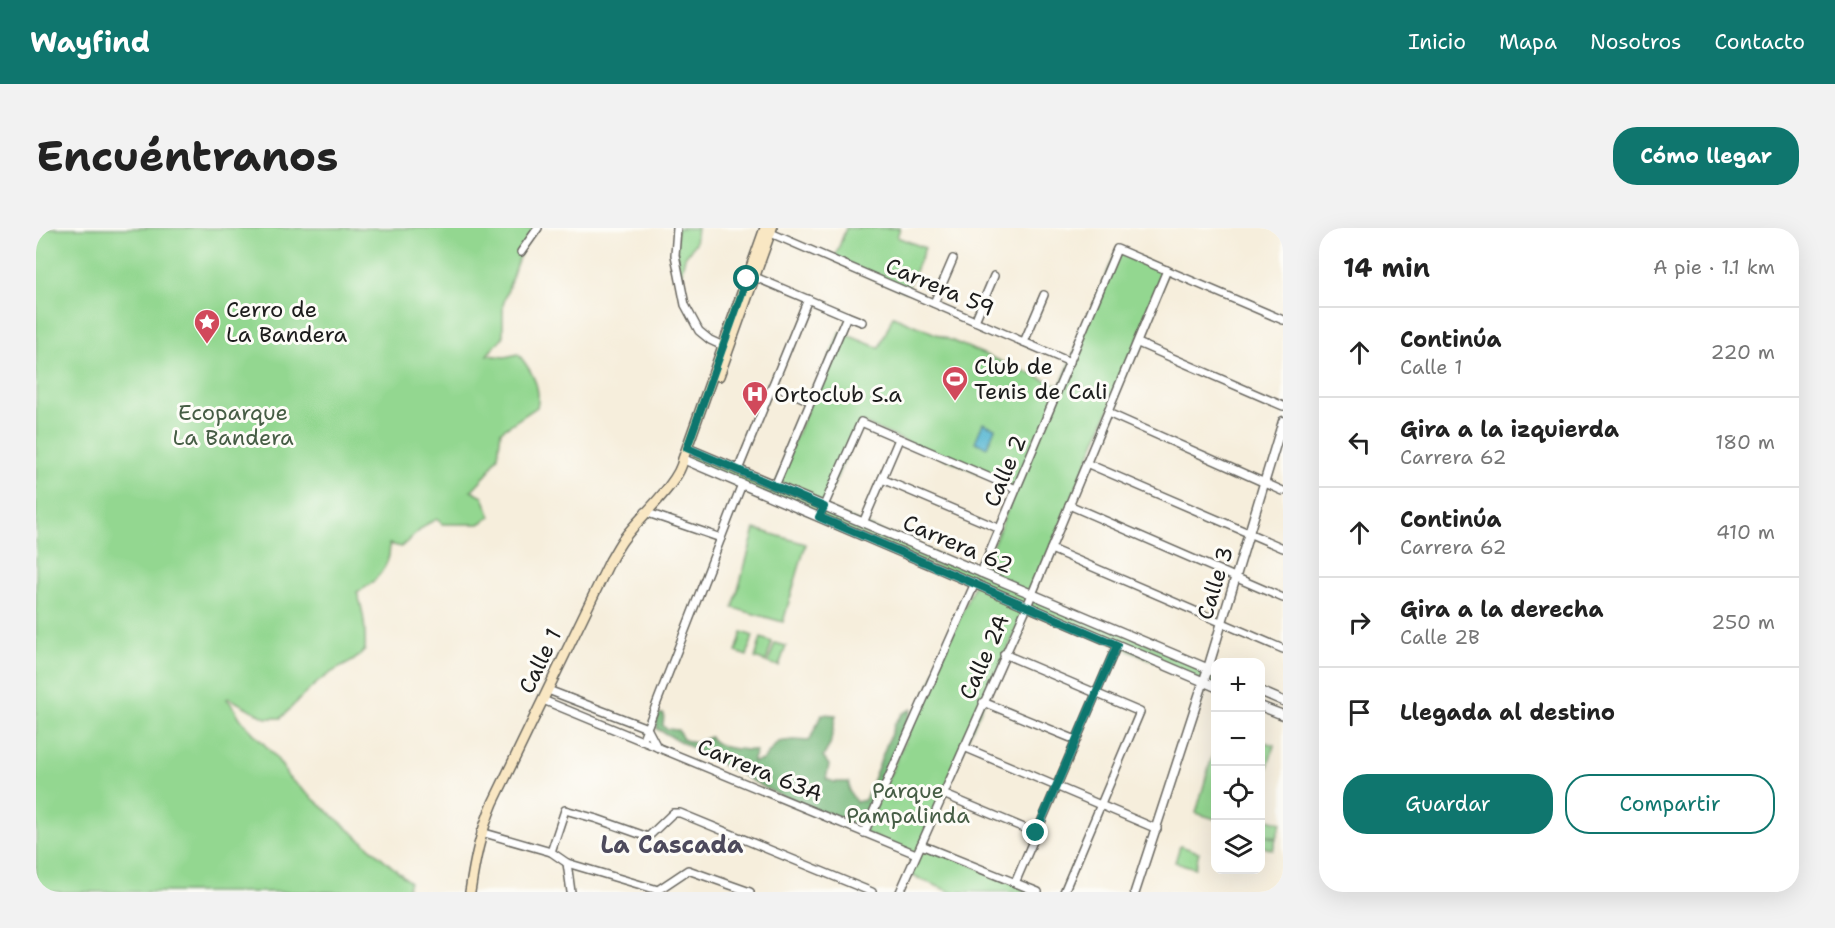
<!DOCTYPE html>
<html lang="es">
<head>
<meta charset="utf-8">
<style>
	body { margin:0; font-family:"Shantell Sans",sans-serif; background:#f2f2f2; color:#222 }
	.controls { position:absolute; right:18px; bottom:18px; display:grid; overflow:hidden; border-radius:12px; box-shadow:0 6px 24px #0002 }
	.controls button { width:54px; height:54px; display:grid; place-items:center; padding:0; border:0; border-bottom:2px solid #e0e0e0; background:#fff; color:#222; font:30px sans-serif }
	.stop { position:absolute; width:18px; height:18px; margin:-14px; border:4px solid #0f766e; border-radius:50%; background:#fff }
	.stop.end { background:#0f766e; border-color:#fff; box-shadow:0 2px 6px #0008 }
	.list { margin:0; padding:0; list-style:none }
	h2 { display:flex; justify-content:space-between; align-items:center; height:78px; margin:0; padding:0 24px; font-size:26px }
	h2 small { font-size:20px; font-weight:400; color:#767676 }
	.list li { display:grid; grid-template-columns:39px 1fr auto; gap:18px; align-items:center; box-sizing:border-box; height:90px; padding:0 24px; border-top:2px solid #e0e0e0 }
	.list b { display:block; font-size:22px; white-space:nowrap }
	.list p { margin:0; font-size:20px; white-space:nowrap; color:#767676 }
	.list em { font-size:20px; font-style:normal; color:#767676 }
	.actions { display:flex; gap:12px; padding:18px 24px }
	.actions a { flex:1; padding:14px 0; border:2px solid #0f766e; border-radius:24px; text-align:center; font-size:21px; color:#0f766e }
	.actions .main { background:#0f766e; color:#fff }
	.icon { flex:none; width:33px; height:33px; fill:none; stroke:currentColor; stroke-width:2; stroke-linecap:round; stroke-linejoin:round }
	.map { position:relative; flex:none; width:1247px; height:664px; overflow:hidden; border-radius:24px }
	header { display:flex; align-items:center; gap:36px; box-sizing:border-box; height:84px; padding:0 30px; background:#0f766e; color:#fff }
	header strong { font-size:28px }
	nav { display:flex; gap:33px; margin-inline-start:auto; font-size:21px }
	.intro { display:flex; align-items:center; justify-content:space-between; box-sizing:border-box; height:144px; padding:0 36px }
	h1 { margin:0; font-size:42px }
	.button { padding:15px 27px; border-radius:24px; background:#0f766e; color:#fff; font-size:21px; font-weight:700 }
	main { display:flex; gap:36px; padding:0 36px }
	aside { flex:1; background:#fff; border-radius:24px; box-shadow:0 6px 24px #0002 }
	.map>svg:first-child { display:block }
	.green { fill:#93d790; stroke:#587a56; stroke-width:1.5; fill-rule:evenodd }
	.forest { fill:#76b87a; stroke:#496a4b; stroke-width:1.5 }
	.water { fill:#52b5d1; stroke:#376876; stroke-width:1.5 }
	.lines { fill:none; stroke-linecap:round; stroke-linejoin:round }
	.minor-casing { stroke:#68665f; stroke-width:10 }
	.tertiary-casing { stroke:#68665f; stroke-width:11 }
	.secondary-casing { stroke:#68665f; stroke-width:12 }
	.minor { stroke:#fff; stroke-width:7 }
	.tertiary { stroke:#fff; stroke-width:8 }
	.secondary { stroke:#f9e7c3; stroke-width:9 }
	.route { stroke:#0f766e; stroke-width:8 }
	.labels { text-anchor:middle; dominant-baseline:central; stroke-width:6; stroke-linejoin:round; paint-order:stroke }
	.street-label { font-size:22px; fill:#1c1c1c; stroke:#fdfcf7 }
	.poi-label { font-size:22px; fill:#1c1c1c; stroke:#fdfcf7; text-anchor:start }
	.park-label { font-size:22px; fill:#465d45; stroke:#fdfcf7 }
	.neighbourhood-label { font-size:24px; font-weight:bold; fill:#4d4a5c; stroke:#fdfcf7 }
</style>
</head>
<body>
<header>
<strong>Wayfind</strong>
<nav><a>Inicio</a><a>Mapa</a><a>Nosotros</a><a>Contacto</a></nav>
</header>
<div class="intro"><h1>Encuéntranos</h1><a class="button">Cómo llegar</a></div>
<main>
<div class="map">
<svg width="1247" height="664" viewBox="0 0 1247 664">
	<rect width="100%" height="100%" fill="#fdfcf7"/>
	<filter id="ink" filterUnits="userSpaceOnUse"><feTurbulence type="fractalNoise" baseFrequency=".0167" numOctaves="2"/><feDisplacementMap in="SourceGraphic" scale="12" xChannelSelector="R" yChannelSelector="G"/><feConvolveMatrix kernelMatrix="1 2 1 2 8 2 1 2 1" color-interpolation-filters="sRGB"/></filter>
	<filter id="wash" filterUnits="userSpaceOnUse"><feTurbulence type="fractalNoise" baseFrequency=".008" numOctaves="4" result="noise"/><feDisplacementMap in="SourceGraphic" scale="24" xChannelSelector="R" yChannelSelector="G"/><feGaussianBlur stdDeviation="1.35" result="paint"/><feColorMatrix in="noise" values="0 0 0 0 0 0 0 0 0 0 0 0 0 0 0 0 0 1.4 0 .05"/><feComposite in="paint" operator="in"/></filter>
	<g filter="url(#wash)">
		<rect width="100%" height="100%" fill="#f6eedc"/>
		<g class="green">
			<path d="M 0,0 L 502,0 L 485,24 L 479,40 L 467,77 L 467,109 L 451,127 L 469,129 L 482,126 C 494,140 506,160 501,179 L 465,203 L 462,228 L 451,246 L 435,263 L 447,269 L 455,289 L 443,296 L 406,296 L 401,291 L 391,296 L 365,319 L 353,316 C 357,336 338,357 321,364 C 328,383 330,402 329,422 C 316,437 305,437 290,448 C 273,460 260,475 245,490 L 230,490 L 193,470 L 191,471 C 198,477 201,487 207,494 C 223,512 242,527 252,549 L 374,654 L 370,664 L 0,664 Z"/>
			<polygon points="641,0 661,0 659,15 649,29 644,50 641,44"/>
			<polygon points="810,0 864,0 861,9 889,20 870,64 798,32"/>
			<path d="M 1081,21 L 1131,42 L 996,366 L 1179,444 L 1179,459 L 991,378 L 885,616 L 1002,664 L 915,664 L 872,646 L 880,626 L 828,605 L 939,355 L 651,234 L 656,222 L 739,258 L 804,104 L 843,120 L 857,88 L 1024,158 ZM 825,194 L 980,261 L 945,345 L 788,279 Z"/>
			<polygon points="719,301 770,316 747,394 697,380"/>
			<polygon points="706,404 717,408 711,428 700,424"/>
			<polygon points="725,410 736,414 730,434 719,430"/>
			<polygon points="739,415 750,418 743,438 732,435"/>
			<polygon points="1225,513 1238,517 1225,564 1224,513"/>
			<polygon points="1179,518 1180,591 1179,591 1160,585"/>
			<polygon points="1226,589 1245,595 1240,610 1225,605"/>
			<polygon points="1225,606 1240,611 1237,622 1225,618"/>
			<polygon points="1144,618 1163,624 1159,640 1139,634"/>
		</g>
		<path class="forest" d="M 876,481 L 839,573 L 823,598 L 737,564 L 621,501 L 620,486 L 628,486 L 627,498 L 631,501 L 642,502 L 647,511 L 658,515 L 674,509 C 684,523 705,520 720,523 L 717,531 L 717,534 L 727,532 L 742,514 L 757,512 L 773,513 L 786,486 L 800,487 L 794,517 L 787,529 L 793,537 L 790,551 L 798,554 L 813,554 L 813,563 L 820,574 L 829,572 L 859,495 L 867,485 Z"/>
		<polygon class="water" points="947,195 959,200 951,219 939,214"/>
	</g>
	<g filter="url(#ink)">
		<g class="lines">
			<g class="minor-casing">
				<g id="minor">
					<polyline points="641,0 639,27 649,77 663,103 674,112 687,118"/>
					<polyline points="730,3 1034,134"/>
					<polyline points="485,24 502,0"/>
					<polyline points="719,49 811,88 739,258"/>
					<polyline points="898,75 917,31"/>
					<polyline points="811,88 826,94"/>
					<polyline points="939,93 958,48"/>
					<polyline points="988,114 1008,67"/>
					<polyline points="1102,115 1247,178"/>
					<polyline points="737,157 774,173"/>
					<polyline points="1072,185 1247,263"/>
					<polyline points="1050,235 1247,320"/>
					<polyline points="702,242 772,71"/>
					<polyline points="846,251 964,301"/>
					<polyline points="1033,277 1247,370"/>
					<polyline points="609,284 685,310"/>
					<polyline points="783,289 825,194 980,261"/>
					<polyline points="827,295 863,211"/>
					<polyline points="1015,321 1247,421"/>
					<polyline points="945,345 1081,21 1247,92"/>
					<polyline points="968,426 1104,484 1028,664"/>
					<polyline points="512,462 611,500 621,519"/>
					<polyline points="507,472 880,626"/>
					<polyline points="947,474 1040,512"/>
					<polyline points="606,513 706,256"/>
					<polyline points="928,519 1121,601"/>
					<polyline points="907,566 1000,605"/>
					<polyline points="445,604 515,624 531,635 622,662 652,642 714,664"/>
					<polyline points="828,605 939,355"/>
					<polyline points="885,617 1002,664"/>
					<polyline points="515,624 529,582 561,591 612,609 637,585 644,585 836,664"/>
					<polyline points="531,635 535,664"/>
					<polyline points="979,655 1081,417"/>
					<polyline points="864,664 989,383 1131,42"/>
				</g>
			</g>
			<g class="tertiary-casing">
				<g id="tertiary">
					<polyline points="1246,0 1247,1"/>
					<polyline points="651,220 1180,444"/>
					<polyline points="647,231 1180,459"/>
					<polyline points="1224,463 1247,473"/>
					<polyline points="1224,478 1247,487"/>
					<polyline points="1099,664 1173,437 1247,193"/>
				</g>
			</g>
			<g class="secondary-casing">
				<g id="secondary">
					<polyline points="683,148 736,0"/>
					<path d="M 434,664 C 439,631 444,606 457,575 L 574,333 C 579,325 583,316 589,309 C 603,290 645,253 647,231 L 729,0"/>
				</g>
			</g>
			<use href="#minor" class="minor"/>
			<use href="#tertiary" class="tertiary"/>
			<use href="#secondary" class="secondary"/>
		</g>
	</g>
	<g class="lines" filter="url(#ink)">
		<polyline class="route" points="711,51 651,220 788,279 783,289 1081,417 1000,605"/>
	</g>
	<defs>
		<g id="sight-pin" transform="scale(1.35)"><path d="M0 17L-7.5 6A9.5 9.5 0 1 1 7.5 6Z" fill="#d1495b" stroke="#fdfcf7"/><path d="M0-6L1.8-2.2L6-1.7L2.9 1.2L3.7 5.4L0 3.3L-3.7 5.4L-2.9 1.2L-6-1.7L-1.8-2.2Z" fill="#fff"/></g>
		<g id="stadium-pin" transform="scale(1.35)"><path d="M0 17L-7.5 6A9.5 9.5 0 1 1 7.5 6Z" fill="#d1495b" stroke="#fdfcf7"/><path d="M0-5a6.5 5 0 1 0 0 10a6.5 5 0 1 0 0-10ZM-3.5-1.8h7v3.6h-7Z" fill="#fff"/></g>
		<g id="hospital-pin" transform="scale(1.35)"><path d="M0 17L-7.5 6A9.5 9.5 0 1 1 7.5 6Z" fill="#d1495b" stroke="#fdfcf7"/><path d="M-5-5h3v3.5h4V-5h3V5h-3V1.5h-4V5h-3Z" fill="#fff"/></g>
	</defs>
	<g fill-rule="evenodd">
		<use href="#sight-pin" x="171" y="94"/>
		<use href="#stadium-pin" x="919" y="151"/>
		<use href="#hospital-pin" x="719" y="166"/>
	</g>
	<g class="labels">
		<g class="street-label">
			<text transform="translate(904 59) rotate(23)">Carrera 59</text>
			<text transform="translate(969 243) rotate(-67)">Calle 2</text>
			<text transform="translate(922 316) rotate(23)">Carrera 62</text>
			<text transform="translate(1179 355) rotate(-73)">Calle 3</text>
			<text transform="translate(948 429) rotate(-66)">Calle 2A</text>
			<text transform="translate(504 433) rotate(-64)">Calle 1</text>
			<text transform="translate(724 542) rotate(22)">Carrera 63A</text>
		</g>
		<g class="poi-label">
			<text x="190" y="81">Cerro de<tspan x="190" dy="25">La Bandera</tspan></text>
			<text x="938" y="138">Club de<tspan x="938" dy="25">Tenis de Cali</tspan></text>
			<text x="738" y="166">Ortoclub S.a</text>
		</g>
		<g class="park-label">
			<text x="197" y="184">Ecoparque<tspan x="197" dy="25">La Bandera</tspan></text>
			<text x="872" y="562">Parque<tspan x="872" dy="25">Pampalinda</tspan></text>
		</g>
		<g class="neighbourhood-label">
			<text x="636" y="617">La Cascada</text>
		</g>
	</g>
</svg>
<div class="controls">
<button>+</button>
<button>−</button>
<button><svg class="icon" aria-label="locate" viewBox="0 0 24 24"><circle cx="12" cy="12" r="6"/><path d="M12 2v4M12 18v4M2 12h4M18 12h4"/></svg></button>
<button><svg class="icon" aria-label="layers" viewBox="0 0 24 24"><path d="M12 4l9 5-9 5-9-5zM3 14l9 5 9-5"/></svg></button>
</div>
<div class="stop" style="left:711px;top:51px"></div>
<div class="stop end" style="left:1000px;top:605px"></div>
</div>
<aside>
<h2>14 min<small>A pie · 1.1 km</small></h2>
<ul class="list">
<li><svg class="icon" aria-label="ahead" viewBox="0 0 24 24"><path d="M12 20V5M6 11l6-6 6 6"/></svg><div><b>Continúa</b><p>Calle 1</p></div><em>220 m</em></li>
<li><svg class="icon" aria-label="left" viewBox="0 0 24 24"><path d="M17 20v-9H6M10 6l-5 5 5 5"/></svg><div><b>Gira a la izquierda</b><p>Carrera 62</p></div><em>180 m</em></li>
<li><svg class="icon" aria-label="ahead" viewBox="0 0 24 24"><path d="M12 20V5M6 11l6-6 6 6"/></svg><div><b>Continúa</b><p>Carrera 62</p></div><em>410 m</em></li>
<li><svg class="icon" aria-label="right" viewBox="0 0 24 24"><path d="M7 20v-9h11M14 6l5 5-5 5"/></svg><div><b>Gira a la derecha</b><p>Calle 2B</p></div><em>250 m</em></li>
<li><svg class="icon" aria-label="arrive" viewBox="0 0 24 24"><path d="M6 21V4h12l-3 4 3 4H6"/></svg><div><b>Llegada al destino</b></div></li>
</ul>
<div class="actions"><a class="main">Guardar</a><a>Compartir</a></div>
</aside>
</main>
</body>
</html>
